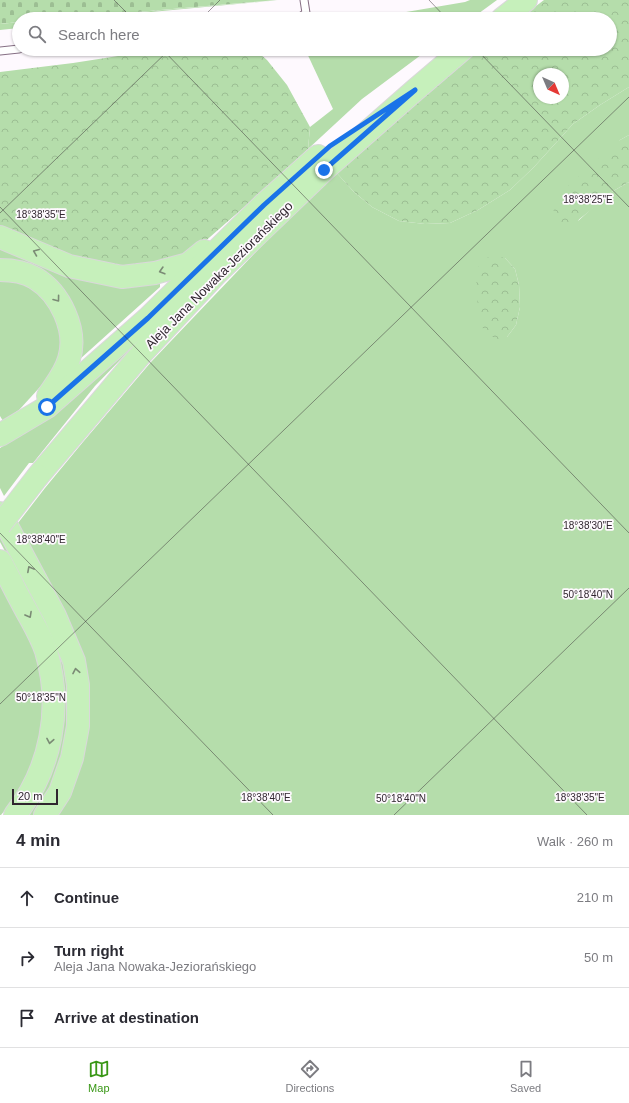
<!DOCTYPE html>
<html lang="en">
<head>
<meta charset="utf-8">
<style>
	body { margin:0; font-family:Arial,sans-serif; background:#f7f7f7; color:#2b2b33 }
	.compass { position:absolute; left:533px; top:68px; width:36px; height:36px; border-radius:50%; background:#fff; box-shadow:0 1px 3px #0004; rotate:136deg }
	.scale { position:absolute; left:12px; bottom:10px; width:46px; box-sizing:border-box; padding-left:4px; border:2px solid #30262f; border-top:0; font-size:11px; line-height:14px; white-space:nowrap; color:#30262f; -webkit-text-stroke:3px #fef9fe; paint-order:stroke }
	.stop { position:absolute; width:12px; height:12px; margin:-9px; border:3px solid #1a73e8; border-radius:50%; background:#fff }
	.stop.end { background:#1a73e8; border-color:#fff; box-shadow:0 1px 4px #0008 }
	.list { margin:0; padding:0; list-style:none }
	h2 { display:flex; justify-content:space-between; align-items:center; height:52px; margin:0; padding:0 16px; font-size:17px }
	h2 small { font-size:13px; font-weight:400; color:#7c7c81 }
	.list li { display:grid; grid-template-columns:26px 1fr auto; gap:12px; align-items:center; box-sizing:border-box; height:60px; padding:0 16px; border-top:1px solid #e1e1e2 }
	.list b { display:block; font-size:15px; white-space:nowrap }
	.list p { margin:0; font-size:13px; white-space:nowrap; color:#7c7c81 }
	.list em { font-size:13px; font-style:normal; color:#7c7c81 }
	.icon { flex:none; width:22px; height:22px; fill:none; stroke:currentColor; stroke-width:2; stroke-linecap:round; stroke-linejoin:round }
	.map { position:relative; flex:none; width:629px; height:815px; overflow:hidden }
	.search { position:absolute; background:#fff; box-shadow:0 1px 3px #0004; left:12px; right:12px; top:12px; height:44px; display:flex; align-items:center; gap:10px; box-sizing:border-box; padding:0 14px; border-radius:22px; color:#7c7c81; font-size:15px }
	.sheet { height:232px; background:#fff }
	nav { display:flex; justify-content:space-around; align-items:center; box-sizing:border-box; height:56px; border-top:1px solid #e1e1e2; background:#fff; font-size:11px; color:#7c7c81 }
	nav a { display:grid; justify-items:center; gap:2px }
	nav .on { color:#399716 }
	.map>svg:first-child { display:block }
	.grass { fill:#b5ddab; fill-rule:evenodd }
	.forest { fill:url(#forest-crowns); fill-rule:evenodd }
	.cemetery { fill:url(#cemetery-stones) }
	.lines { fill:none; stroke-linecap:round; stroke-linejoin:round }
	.service-casing { stroke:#866f84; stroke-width:9 }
	.primary-casing { stroke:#dad8da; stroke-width:24 }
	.service { stroke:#fff; stroke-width:7 }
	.primary { stroke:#c6f0bb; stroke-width:22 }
	.primary-bridge-casing { stroke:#dad8da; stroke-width:24; stroke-linecap:butt }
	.primary-bridge { stroke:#c6f0bb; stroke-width:22 }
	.oneway { stroke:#7b8b75 }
	.route { stroke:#1a73e8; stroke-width:5 }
	.ticks { fill:none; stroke:#30262f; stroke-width:1; stroke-opacity:0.45 }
	.labels { text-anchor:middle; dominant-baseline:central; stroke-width:3.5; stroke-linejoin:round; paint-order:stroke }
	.street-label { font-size:13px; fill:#30262f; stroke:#fef9fe }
	.ticks-label { font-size:10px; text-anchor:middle; fill:#30262f; stroke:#fef9fe; stroke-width:3.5; stroke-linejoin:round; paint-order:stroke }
</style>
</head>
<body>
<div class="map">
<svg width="629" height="815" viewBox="0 0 629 815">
	<defs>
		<pattern id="forest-crowns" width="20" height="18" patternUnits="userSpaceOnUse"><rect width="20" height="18" fill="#b5ddab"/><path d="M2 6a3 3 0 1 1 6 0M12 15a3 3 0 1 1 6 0" fill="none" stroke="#9cbe93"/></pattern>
		<pattern id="cemetery-stones" width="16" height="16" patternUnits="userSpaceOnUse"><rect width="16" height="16" fill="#b5ddab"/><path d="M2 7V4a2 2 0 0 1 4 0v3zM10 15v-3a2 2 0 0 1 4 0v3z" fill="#9cbe93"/></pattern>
	</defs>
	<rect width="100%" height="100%" fill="#fef9fe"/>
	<g class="grass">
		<polygon points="280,0 119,15 90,19 57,19"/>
		<polygon points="470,0 497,0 471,19 365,19 465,2"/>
		<polygon points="19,22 19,28 0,30 0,24"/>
		<polygon points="305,49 429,49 362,99 308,149 310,127 333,109"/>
		<path d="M 629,87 L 629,135 L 620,140 L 578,221 L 608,194 L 629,182 L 629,815 L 57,815 L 63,806 L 76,640 L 18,523 L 45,488 L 83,442 L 151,362 L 334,170 L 354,192 L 372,207 L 399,221 L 425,224 L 450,223 L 478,210 L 510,190 L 534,167 L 573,124 L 600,105 ZM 505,258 L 515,269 L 519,285 L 520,307 L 516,325 L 507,337 Z"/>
		<polygon points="0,244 160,282 160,287 80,359 78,356 79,326 0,260"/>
		<polygon points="0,280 13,281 25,285 37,292 47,301 58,319 62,352 51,375 19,410 3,421 0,416"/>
		<polygon points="180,298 95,386 33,463 29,463 4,496 0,488 0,448 21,434"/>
		<polygon points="0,526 48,618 67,671 69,736 49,794 36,815 26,815 59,743 21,580 0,542"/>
		<polygon points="0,580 25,626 37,657 43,682 45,706 38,753 20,792 1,815 0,815"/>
	</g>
	<g class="forest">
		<path d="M 544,0 L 629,0 L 629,87 L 600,105 L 573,124 L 534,167 L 510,190 L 478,210 L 450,223 L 425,224 L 399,221 L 372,207 L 354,192 L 334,170 L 480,49 L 610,49 L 610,19 L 519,19 ZM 539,74 L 563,74 L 563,98 L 539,98 Z"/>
		<polygon points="163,49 254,49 267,60 287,85 310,127 308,149 258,195 186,258 149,270 88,262 0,229 0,72 73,63"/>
		<path d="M 629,135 L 629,182 L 608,194 L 596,206 L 568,228 L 556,225 C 551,213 554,204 560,193 L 620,140 Z"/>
		<polygon points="494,255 505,258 515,269 519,285 520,307 516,325 507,337 498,340 484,332 478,313 476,273 480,263 484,259"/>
	</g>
	<polygon class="cemetery" points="0,0 277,0 57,19 19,19 19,22 0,24"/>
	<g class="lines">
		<g class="service-casing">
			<g id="service">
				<polyline points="297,19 306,13 304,0"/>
				<polyline points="0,51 19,49"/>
			</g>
		</g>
		<g class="primary-casing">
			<g id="primary">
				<polyline points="502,19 526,0"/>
				<polyline points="0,237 69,266 122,277 155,273 188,264 204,251"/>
				<path d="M 0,270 C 12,270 25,272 35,278 C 60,293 78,330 69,359 C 65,373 56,384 48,396"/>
				<polyline points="0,435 47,407 148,318 263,205 318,156"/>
				<polyline points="38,476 142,353 217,273 324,170 415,90 463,49"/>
				<polyline points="0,513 55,616 74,661 78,685 78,726 72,758 60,792 45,815"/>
				<path d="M 0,561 C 9,577 17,594 26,610 C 33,623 41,636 46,651 C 63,708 51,769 15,815"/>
			</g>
		</g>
		<use href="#service" class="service"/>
		<use href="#primary" class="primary"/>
		<g class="primary-bridge-casing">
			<polyline id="primary-bridge" points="0,525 38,476"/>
		</g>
		<use href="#primary-bridge" class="primary-bridge"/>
	</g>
	<defs><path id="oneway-chevron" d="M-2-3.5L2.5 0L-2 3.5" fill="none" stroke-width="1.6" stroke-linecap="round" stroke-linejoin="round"/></defs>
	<g class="oneway">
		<use href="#oneway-chevron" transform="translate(36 252) rotate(-158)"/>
		<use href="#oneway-chevron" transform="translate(162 271) rotate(164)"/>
		<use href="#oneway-chevron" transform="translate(57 299) rotate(53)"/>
		<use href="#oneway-chevron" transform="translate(30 569) rotate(-118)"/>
		<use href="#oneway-chevron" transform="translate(29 615) rotate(61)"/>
		<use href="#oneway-chevron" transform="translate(76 671) rotate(-101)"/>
		<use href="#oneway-chevron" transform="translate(50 741) rotate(100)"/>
	</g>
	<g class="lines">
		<polyline class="route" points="47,407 148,318 264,205 330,146 415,90 324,170"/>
	</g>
	<path class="ticks" d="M 114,0 L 133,19M 429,0 L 447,19M 201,19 L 220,0M 162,49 L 629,533M 476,49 L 629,207M 0,207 L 587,815M 0,213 L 170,49M 0,533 L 273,815M 0,704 L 629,97M 394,815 L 629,588"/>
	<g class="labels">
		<g class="street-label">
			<text transform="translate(219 275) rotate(-45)">Aleja Jana Nowaka-Jeziorańskiego</text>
		</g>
	</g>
	<g class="ticks-label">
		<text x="588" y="203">18°38'25"E</text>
		<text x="41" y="218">18°38'35"E</text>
		<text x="588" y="529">18°38'30"E</text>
		<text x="41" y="543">18°38'40"E</text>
		<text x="588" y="598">50°18'40"N</text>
		<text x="41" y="701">50°18'35"N</text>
		<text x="266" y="801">18°38'40"E</text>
		<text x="580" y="801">18°38'35"E</text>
		<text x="401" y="802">50°18'40"N</text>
	</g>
</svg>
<svg class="compass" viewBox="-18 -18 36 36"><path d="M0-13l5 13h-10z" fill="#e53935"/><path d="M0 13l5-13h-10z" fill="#7c7c81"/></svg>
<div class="scale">20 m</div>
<div class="stop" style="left:47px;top:407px"></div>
<div class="stop end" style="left:324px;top:170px"></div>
<div class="search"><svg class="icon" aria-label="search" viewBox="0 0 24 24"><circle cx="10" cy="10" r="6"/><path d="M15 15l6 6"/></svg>Search here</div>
</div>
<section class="sheet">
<h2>4 min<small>Walk · 260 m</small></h2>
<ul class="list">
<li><svg class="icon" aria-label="ahead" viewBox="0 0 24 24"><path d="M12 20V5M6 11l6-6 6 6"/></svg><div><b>Continue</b></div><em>210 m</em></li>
<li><svg class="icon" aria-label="right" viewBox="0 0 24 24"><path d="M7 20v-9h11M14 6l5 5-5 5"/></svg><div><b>Turn right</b><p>Aleja Jana Nowaka-Jeziorańskiego</p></div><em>50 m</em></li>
<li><svg class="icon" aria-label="arrive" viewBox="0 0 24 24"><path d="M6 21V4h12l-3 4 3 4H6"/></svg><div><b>Arrive at destination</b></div></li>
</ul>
</section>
<nav>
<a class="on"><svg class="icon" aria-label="map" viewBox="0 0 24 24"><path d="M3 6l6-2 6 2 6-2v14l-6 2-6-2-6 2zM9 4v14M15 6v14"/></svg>Map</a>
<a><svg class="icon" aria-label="directions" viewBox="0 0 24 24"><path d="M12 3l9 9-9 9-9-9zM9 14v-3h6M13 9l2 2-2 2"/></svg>Directions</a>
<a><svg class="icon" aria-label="saved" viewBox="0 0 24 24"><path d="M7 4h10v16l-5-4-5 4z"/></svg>Saved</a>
</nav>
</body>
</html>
